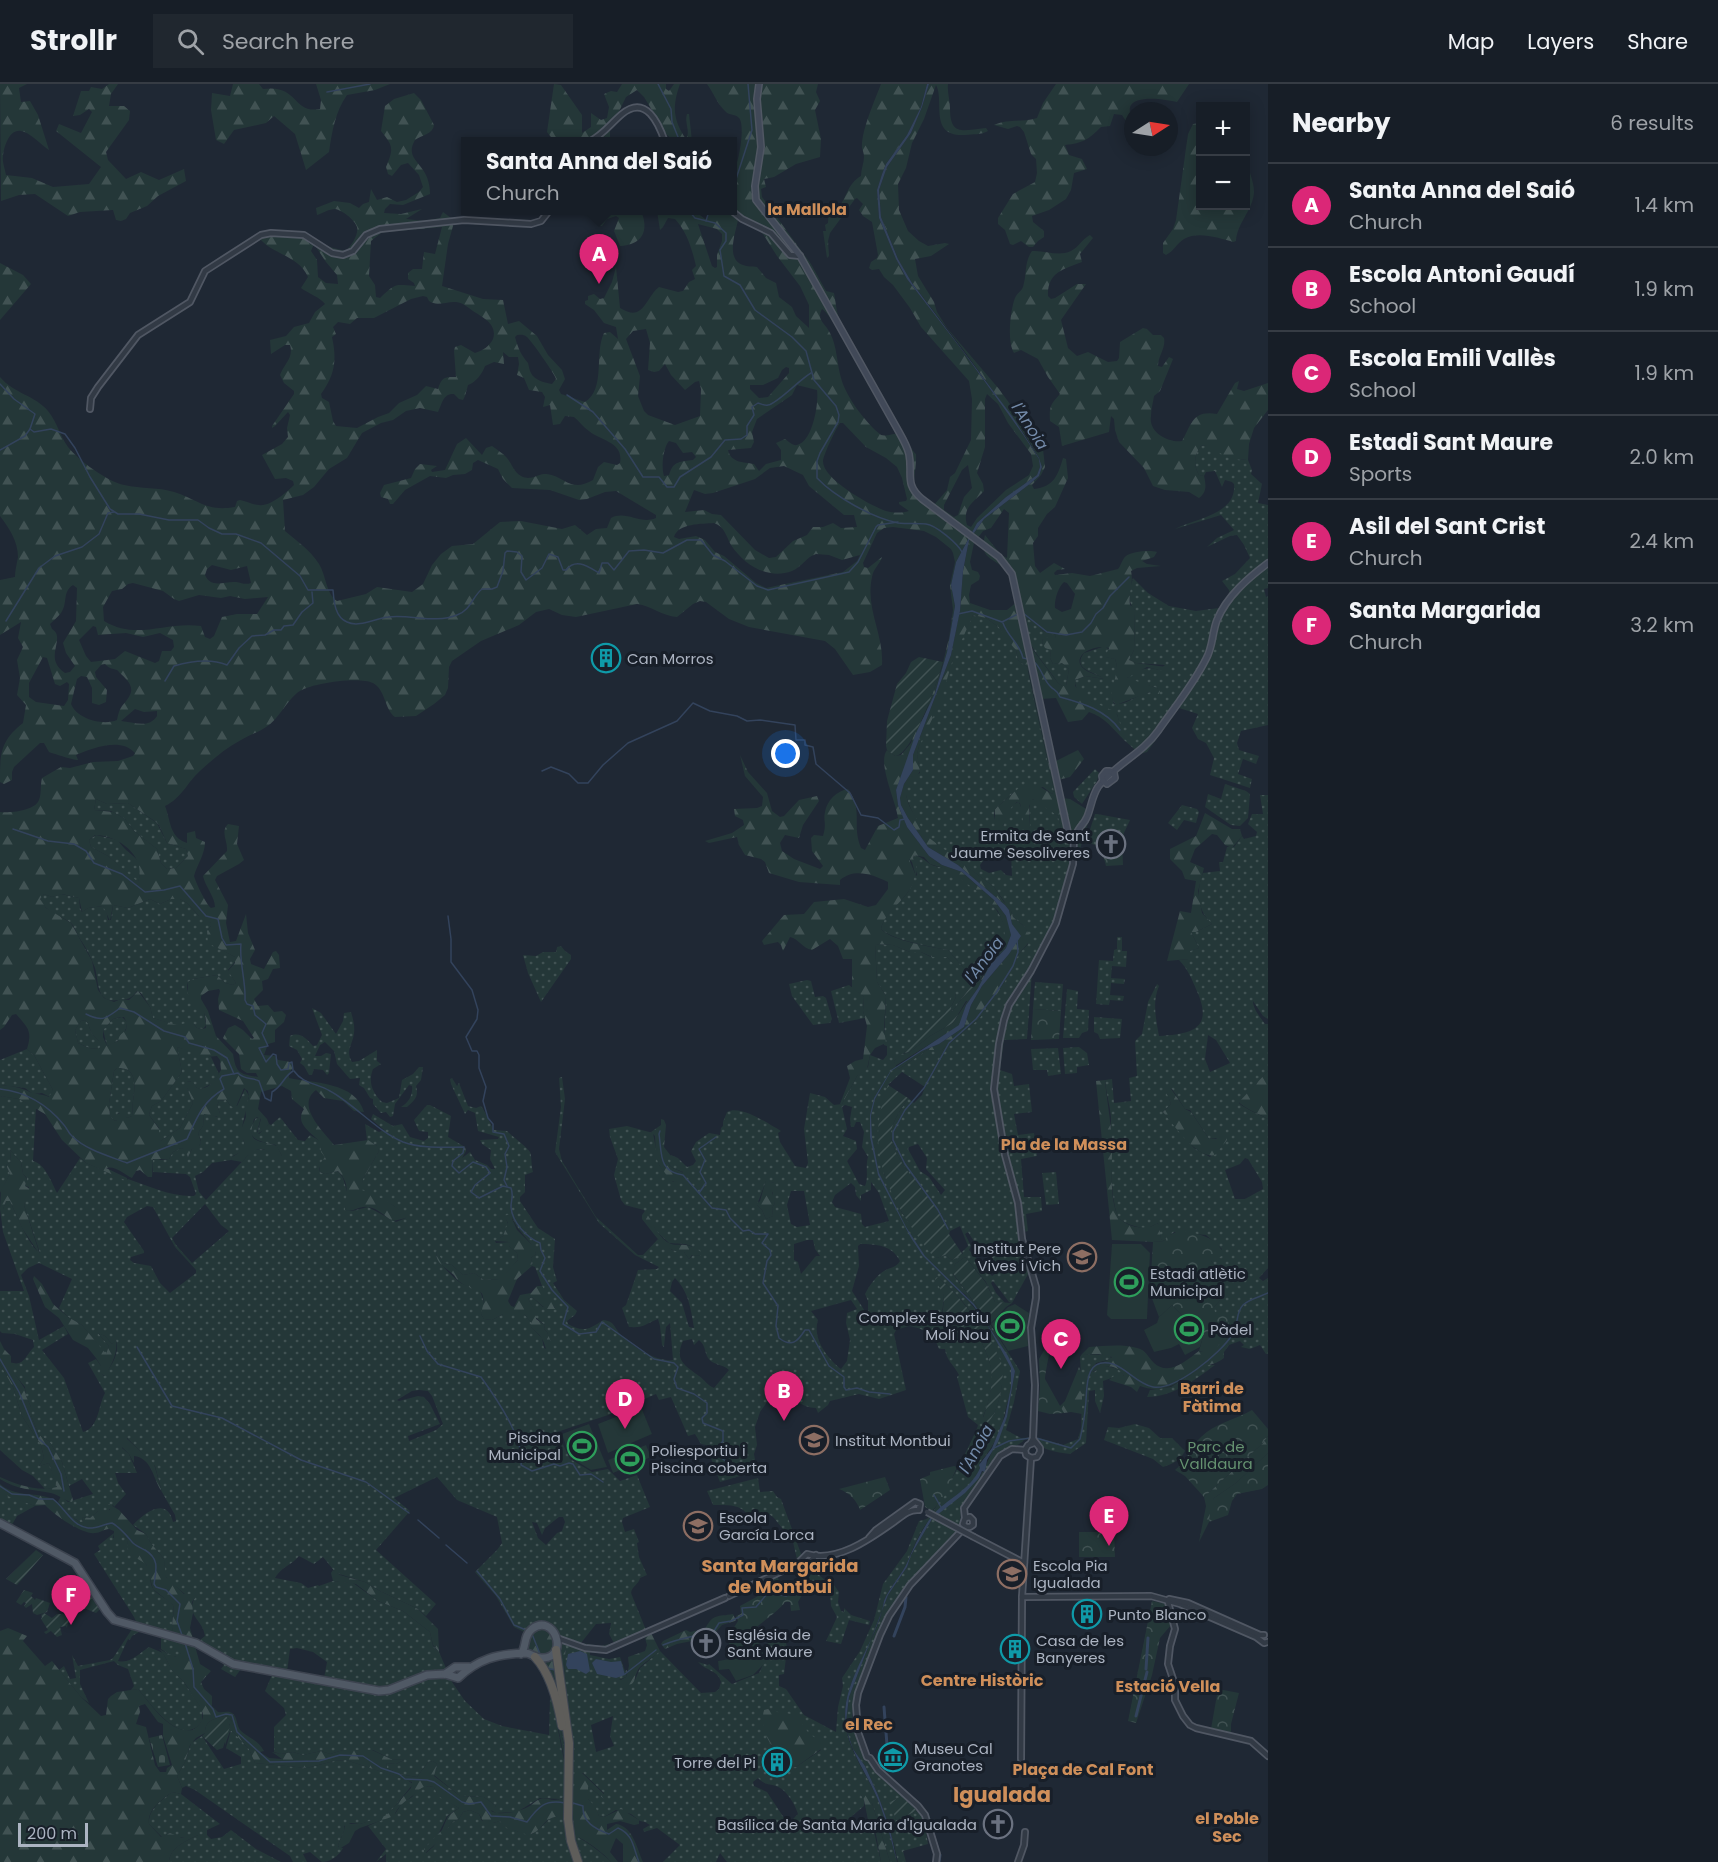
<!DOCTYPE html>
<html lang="en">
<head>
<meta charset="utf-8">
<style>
	body { margin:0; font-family:Poppins,sans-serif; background:#20272f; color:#f1f3f6 }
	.controls { position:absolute; right:18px; top:18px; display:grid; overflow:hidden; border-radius:0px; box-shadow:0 3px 15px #0003 }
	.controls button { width:54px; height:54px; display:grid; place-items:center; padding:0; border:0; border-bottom:2px solid #363c44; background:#171e27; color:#f1f3f6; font:30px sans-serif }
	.compass { position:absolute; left:1124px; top:18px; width:54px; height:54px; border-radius:50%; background:#171e27; box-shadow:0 3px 15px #0003; rotate:78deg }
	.scale { position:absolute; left:18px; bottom:15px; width:70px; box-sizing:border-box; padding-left:6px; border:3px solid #acb4c2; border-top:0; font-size:16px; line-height:21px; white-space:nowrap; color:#acb4c2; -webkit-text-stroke:4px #181f29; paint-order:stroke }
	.you { position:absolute; left:786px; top:670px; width:21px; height:21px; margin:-15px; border:4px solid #fff; border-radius:50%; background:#1a73e8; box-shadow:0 0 0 9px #1a73e833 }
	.badge { display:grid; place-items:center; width:39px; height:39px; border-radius:50%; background:#db2777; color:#fff; font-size:20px; font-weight:700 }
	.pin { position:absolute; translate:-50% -50px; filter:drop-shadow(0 2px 3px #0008) }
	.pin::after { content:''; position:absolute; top:32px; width:21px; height:18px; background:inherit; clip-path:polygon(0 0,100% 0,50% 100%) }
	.popup { position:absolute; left:461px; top:53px; width:276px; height:78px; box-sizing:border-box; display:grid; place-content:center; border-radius:0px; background:#171e27; filter:drop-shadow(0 2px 4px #0005); font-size:20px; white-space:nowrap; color:#9ea2a7 }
	.popup b { font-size:22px; color:#f1f3f6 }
	.popup::after { content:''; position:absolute; left:50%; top:100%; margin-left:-12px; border:12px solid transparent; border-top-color:#171e27 }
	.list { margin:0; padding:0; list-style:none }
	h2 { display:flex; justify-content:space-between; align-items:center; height:78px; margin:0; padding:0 24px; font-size:26px }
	h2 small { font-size:20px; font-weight:400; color:#9ea2a7 }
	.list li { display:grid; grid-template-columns:39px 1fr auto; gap:18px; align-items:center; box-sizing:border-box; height:84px; padding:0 24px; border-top:2px solid #363c44 }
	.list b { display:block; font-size:22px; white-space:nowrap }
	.list p { margin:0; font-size:20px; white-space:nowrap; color:#9ea2a7 }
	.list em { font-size:20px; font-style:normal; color:#9ea2a7 }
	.icon { flex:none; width:33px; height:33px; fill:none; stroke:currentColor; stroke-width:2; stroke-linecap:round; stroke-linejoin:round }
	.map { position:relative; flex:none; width:1268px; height:1778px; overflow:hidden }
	header { display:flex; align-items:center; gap:36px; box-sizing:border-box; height:84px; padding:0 30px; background:#171e27; border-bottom:2px solid #363c44 }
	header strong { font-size:28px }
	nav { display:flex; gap:33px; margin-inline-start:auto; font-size:21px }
	.search { width:420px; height:54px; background:#20272f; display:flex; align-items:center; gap:15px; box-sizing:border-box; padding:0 21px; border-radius:0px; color:#9ea2a7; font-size:22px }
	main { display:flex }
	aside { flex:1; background:#171e27 }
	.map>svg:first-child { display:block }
	.grass { fill:url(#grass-dots); fill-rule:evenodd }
	.forest { fill:url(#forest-firs); fill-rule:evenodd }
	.cemetery { fill:url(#cemetery-stones) }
	.park { fill:url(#park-crowns) }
	.garden { fill:url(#garden-furrows) }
	.pitch { fill:#243738 }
	.water { fill:#33435c }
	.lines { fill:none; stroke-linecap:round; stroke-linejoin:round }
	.stream { stroke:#33435c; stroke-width:1.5 }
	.canal { stroke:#33435c; stroke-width:3 }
	.tertiary-casing { stroke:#505763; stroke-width:8 }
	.secondary-casing { stroke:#505763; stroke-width:8 }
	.primary-casing { stroke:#3c434f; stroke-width:10 }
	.trunk-casing { stroke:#3d444f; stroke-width:10 }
	.tertiary { stroke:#323a45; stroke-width:4.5 }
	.secondary { stroke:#414958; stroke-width:5 }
	.primary { stroke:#505965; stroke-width:7 }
	.trunk { stroke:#5e5d5a; stroke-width:8 }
	.tertiary-bridge-casing { stroke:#505763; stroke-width:8; stroke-linecap:butt }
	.tertiary-bridge { stroke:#323a45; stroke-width:4.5 }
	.labels { text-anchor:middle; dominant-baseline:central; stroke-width:6; stroke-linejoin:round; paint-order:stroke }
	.poi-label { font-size:15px; fill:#acb4c2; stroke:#181f29; text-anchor:start }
	.park-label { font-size:15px; fill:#659270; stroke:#181f29 }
	.neighbourhood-label { font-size:16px; font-weight:bold; fill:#cf8f5a; stroke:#181f29 }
	.water-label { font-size:16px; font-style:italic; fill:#748baa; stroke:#181f29 }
	.quarter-label { font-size:18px; font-weight:bold; fill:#cf8f5a; stroke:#181f29 }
	.district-label { font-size:21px; font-weight:bold; fill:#cf8f5a; stroke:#181f29 }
</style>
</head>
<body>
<header>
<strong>Strollr</strong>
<div class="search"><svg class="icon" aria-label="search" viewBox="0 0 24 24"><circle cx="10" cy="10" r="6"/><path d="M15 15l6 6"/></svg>Search here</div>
<nav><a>Map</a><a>Layers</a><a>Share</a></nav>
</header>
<main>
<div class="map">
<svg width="1268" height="1778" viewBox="0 0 1268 1778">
	<defs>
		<pattern id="grass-dots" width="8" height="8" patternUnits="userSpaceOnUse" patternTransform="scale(1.5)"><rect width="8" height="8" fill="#243738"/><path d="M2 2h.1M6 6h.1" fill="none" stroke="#415253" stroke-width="1.8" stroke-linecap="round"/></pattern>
		<pattern id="forest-firs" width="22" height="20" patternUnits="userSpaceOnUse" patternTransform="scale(1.5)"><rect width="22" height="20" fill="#243738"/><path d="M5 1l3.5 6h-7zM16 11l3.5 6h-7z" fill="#415253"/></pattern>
		<pattern id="cemetery-stones" width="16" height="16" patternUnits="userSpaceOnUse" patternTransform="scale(1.5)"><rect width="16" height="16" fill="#243738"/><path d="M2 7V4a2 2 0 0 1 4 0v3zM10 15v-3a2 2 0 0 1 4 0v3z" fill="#415253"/></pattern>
		<pattern id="park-crowns" width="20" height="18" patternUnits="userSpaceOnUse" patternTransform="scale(1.5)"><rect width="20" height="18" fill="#243738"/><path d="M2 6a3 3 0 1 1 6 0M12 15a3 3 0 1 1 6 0" fill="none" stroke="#415253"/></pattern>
		<pattern id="garden-furrows" width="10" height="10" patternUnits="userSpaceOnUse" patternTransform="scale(1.5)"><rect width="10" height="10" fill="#243738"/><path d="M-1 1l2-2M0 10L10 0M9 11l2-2" fill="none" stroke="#415253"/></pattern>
	</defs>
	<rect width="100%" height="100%" fill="#1f2834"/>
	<g class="grass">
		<path d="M 1205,361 C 1222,366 1227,376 1248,376 L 1252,386 L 1251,390 L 1262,400 L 1258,419 L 1268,421 L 1268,504 L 1264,505 L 1266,513 L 1268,512 L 1268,641 L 1241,647 L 1237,659 L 1239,666 L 1259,672 L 1256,680 L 1243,675 L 1238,690 L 1252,695 L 1250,704 L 1210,691 L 1214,674 L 1206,659 L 1198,655 L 1192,644 L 1198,630 L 1179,624 L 1147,668 L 1140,670 L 1124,656 L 1117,630 C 1104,623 1074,614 1075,596 L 1085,592 L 1104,595 C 1096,588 1071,586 1084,569 L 1105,562 L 1109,566 L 1106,573 L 1115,575 C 1122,593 1108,602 1114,620 C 1130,622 1142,604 1159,609 L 1157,604 L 1126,595 C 1135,587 1148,581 1159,586 L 1165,581 L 1136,579 L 1129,576 L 1134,566 L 1135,526 C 1126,517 1130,505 1133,494 L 1148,509 L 1169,522 L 1196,527 L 1219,524 L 1230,511 L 1229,506 L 1222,497 L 1235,490 L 1250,474 L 1244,461 L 1237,451 L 1230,452 L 1207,463 L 1217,454 L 1234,446 L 1221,431 L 1175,445 C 1195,434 1237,431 1234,400 L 1232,398 L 1225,396 L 1222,403 L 1215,387 L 1206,388 L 1204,392 L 1199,391 C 1193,381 1194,371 1201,362 Z"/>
		<path d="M 973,531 L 986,534 L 1000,544 L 1016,566 L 1018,576 L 1027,583 L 1054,707 L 1052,710 L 1043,703 L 1013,709 L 995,725 L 994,731 L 996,741 L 1003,742 C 1006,732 1008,721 1019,718 L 1029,745 C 1032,735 1027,726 1031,716 L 1035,715 L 1058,732 L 1067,769 L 1068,780 L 1065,795 L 1055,834 L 1059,837 L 1032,888 L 1027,955 L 1004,956 L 1000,986 L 1012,990 L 1014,1002 L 1029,1000 L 1032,1028 L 1014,1030 L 1018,1051 L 1034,1049 L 1037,1072 L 1021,1075 L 1024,1113 L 1041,1113 L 1042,1127 L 1026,1130 L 1028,1147 L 1024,1148 L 1032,1183 L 1012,1219 L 1009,1218 L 993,1197 L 991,1199 L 996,1209 L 1005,1219 L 995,1218 L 986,1198 L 965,1173 L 955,1180 L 953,1190 L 990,1240 L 1020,1287 L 1014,1318 L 1006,1346 L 1021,1354 L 1036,1353 L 1063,1361 L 1078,1355 L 1081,1344 L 1082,1313 L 1080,1273 L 1082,1270 L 1110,1271 L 1111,1275 L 1096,1279 L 1091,1287 L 1094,1288 L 1100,1283 C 1109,1282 1121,1283 1124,1292 L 1117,1292 L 1103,1297 L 1104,1312 L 1100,1329 L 1095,1317 L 1095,1306 L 1089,1307 L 1086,1359 L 1070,1370 C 1063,1369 1055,1368 1049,1366 C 1039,1363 1036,1355 1025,1355 C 1017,1364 1007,1363 999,1371 L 961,1422 L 960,1442 L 898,1513 L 883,1537 L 855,1608 L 852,1631 L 854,1645 L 860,1664 L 873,1684 L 903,1712 L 891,1718 L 896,1736 L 917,1727 L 924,1736 L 928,1760 L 903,1767 L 906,1778 L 898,1778 L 890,1745 L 878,1711 L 865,1682 L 853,1665 L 847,1647 L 846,1639 L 849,1613 L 888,1511 L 907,1483 L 911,1471 L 932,1435 L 979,1394 L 984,1386 L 1007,1333 L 1015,1287 L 989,1242 L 966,1211 L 953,1201 C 956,1206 966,1213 971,1220 C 982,1232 1009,1272 1012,1287 C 1014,1299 1009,1313 1006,1324 C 1002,1344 994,1364 980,1378 C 982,1401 950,1415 936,1429 C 923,1440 914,1461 908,1477 C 902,1491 890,1502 884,1517 C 880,1549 852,1585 846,1619 C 839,1658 867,1687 880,1721 C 887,1740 892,1759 897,1778 L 890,1778 L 872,1719 L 861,1711 L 864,1716 L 864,1722 L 845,1738 L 848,1746 L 852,1749 L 872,1739 L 881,1778 L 727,1778 L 720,1769 L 716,1778 L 663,1778 L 680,1761 L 657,1744 L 644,1748 L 643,1745 L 650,1741 L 645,1738 L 640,1737 L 631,1730 L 616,1726 L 604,1733 L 599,1732 L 594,1722 L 588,1715 L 588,1702 L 604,1715 L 604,1709 L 583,1689 L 577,1691 L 578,1696 L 575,1704 L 568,1711 L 560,1715 L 540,1714 L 517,1728 L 496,1729 L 491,1726 L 496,1722 L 484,1713 L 460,1712 L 434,1691 L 437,1680 L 433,1677 L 428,1678 L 417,1693 L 399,1690 L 387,1684 L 386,1679 L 396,1680 L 404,1676 L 391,1675 L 373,1666 L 343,1666 L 330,1670 L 321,1667 L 303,1671 L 293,1668 L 281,1670 L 274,1668 L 274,1643 L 286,1631 L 284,1624 L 265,1607 L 272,1591 L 241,1585 L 235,1593 L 221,1585 L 224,1581 L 222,1578 L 201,1564 L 196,1564 L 193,1555 L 200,1556 L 205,1552 C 203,1535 183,1531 197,1510 L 186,1511 L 168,1496 L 165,1491 L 164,1475 L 150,1458 L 146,1450 L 133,1441 C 144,1429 167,1412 173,1438 L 176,1437 L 175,1431 L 162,1408 L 155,1382 L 127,1354 L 122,1364 L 129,1370 L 137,1389 L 115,1389 L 118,1399 L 126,1410 L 114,1423 L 113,1421 L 108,1427 L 98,1427 L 90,1434 L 82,1433 L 83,1438 L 80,1438 L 71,1432 L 58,1418 L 61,1412 L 68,1418 L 93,1410 L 82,1395 L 69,1402 L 62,1378 L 49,1357 L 39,1351 L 31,1331 L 31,1323 L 26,1312 L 25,1303 L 11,1286 L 10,1278 C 24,1284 26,1270 34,1263 L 33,1256 L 15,1250 L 2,1249 L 0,1247 L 0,1207 L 24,1207 L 3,1148 L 0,1125 L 3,1125 L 6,1117 L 10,1117 C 16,1130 30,1164 40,1169 L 24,1121 L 29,1103 L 25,1102 L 27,1094 L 23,1090 L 21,1078 L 10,1066 L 11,1078 L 6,1081 L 10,1090 L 0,1109 L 0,1012 L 19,1015 L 36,1024 L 33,1077 C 45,1080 51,1097 57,1109 L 80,1074 L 86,1079 L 127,1096 L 128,1095 C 149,1102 171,1113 194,1112 L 196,1110 L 190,1093 L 186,1090 L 153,1088 L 153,1076 L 156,1074 L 161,1076 L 169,1075 L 173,1068 L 181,1064 L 185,1065 L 188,1073 L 192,1065 L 200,1061 L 201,1057 L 198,1049 L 203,1042 L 204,1030 L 207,1029 L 217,1033 L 220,1029 L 217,1022 L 219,1017 L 226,1016 L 230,1021 L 237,1022 L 245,1005 L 249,1012 C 248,1021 241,1041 242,1050 C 242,1055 245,1058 245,1064 L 241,1068 L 233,1072 L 231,1076 L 212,1079 L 203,1088 L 195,1092 L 199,1108 L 206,1116 L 253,1066 C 269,1063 273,1070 282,1080 L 282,1072 L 276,1061 C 260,1058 242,1055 256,1034 L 261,1033 L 257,1048 L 259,1050 L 269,1040 L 271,1041 L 280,1033 L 298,1056 L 305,1057 L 310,1051 L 320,1057 L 325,1073 L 319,1084 L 320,1088 L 325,1090 L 338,1087 L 343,1094 L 348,1111 L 345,1126 L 352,1127 L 368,1123 L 396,1138 L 406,1134 C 396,1120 380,1113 363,1109 L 361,1105 L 363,1095 L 379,1067 L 376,1061 L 367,1056 L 365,1040 L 379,1048 L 384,1046 L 371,1035 L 373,1030 L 393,1042 L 402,1040 L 410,1053 L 424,1057 L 428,1054 L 428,1048 L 419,1047 L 414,1036 L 427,1021 L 430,1021 L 451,1032 L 448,1053 L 465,1063 L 466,1067 L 462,1074 L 470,1068 L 475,1076 L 487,1081 L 491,1085 L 495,1085 L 490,1075 L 491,1066 L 482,1060 L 480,1056 L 498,1055 L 499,1053 L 478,1047 L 475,1029 L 468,1026 L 465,1030 L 451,1000 L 450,995 L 452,994 L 457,1002 L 459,999 L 468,1022 L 476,1024 L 481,1022 C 486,1028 490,1040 494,1046 L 507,1047 C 512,1052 527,1063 530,1068 C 532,1072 531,1082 533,1088 L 525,1091 L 525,1108 L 520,1113 L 520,1117 L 538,1144 L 555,1155 L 553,1183 L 557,1197 L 553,1199 L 564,1216 L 577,1227 L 575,1231 L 567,1237 L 568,1240 C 583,1249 590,1245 603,1236 C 615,1237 614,1244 621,1251 C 634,1263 655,1278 673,1276 L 670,1239 L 666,1243 L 664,1263 L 662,1261 L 660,1242 L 658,1235 C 644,1240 646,1244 629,1243 L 622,1224 L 626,1221 L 638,1186 L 657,1185 L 659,1183 L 635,1171 L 599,1139 L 555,1068 L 561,1023 L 559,994 L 562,993 L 565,1015 L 559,1065 L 562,1077 L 596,1133 L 638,1171 L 643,1171 L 658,1155 L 672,1166 L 684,1168 L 689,1175 L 693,1171 L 701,1172 C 690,1157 686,1161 669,1159 L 657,1148 L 644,1126 L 625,1121 L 621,1116 L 614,1091 L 618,1075 L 610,1053 L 609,1045 L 627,1042 L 653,1049 L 659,1081 L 673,1098 L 677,1097 L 683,1088 C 676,1085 667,1084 668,1074 L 671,1071 L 678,1074 L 687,1083 L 693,1081 L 696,1077 L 691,1067 L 696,1058 L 709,1049 L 720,1051 L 721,1044 L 723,1042 L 723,1038 L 727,1028 C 741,1020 768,1040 781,1047 L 778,1049 L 780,1058 L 795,1082 L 806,1084 L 808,1079 L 804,1045 L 810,1009 L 825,1013 L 834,1021 L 842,1020 L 857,992 L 868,983 L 870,971 L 883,976 L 887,971 L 887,962 L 884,961 L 886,912 L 877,898 L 875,860 L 893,861 L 910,868 L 921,868 L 931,873 L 947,873 L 965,890 L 968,889 L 948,866 C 932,863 892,856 881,845 C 887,817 926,812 908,777 L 909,775 L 916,792 L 917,791 L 913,774 L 914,771 C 922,773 923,775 930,780 C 935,783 942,783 947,785 C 967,795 1009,827 1005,852 C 1003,867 988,883 980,896 L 979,900 L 974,898 L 952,928 L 951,923 L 956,913 L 955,909 L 945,929 L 906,963 L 904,969 L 894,977 L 896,983 L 891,987 L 896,983 L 899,985 L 927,966 L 942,966 L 979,935 L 1004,899 L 1018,871 L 1028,860 L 1028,849 L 1024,842 L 1013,833 L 1011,827 L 994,803 L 923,750 C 920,738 894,705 911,693 C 914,691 917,691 920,689 L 917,670 L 919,662 L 960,557 ZM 998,766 L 1005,772 L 1011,768 L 1012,792 L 1006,791 L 1001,786 L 989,789 L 981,785 L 980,781 L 988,771 L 995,774 L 999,769 ZM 902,988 L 925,1003 L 922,1011 L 914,1019 L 908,1014 C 902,1024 893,1036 891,1048 C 888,1069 923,1106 936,1122 C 941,1129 945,1139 950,1147 L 960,1142 L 968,1162 L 962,1168 L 963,1170 L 952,1176 L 945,1171 L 937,1174 L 927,1164 L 902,1129 L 884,1090 L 888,1001 ZM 845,1021 L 852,1023 L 850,1035 L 851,1043 L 854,1043 L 856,1038 L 860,1038 L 864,1048 L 862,1063 L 868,1073 C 865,1083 869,1093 865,1102 L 859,1100 L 847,1077 L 857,1065 L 856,1057 L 843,1052 L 847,1045 L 842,1023 ZM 918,1060 L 927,1074 L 926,1085 L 945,1106 L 941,1111 L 929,1093 L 920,1087 L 908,1065 L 909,1063 ZM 766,1097 L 774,1099 L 772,1113 L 775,1119 L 772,1124 L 773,1132 L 766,1135 L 762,1126 L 757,1121 ZM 871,1098 L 879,1109 L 889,1137 L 865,1143 L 862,1140 L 861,1130 L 835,1123 L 832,1118 L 835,1111 L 851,1099 L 855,1103 L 856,1111 L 861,1117 L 861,1111 L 871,1106 ZM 791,1107 L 804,1107 L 810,1141 L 797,1143 L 791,1140 L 787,1121 ZM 205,1120 L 221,1141 L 229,1147 L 192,1179 L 176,1161 L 172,1154 ZM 147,1122 L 153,1123 L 175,1163 L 196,1186 L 196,1189 L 170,1209 L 160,1199 L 151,1182 L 134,1179 L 130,1176 L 131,1173 L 144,1169 L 144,1167 L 124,1138 L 127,1133 ZM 505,1132 L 513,1135 C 518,1149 532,1156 536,1170 L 531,1174 L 532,1182 L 535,1183 C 541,1198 544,1212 555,1224 L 543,1223 L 532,1213 L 528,1215 L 535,1227 L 535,1233 L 545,1241 L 544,1245 L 547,1248 L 554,1268 L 544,1264 L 542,1254 L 531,1243 L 531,1238 L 524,1230 L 503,1230 L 492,1236 L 484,1235 L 481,1230 C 484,1225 483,1222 483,1216 C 480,1198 469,1206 458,1197 C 450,1190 441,1182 436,1172 L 437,1167 L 443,1179 L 452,1181 L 463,1191 L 474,1189 L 484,1196 L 501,1195 L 518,1176 L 517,1169 L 509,1162 L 511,1158 L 496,1159 L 495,1157 L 503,1152 L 508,1140 ZM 968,1148 L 975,1159 L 986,1162 L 999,1187 L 992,1192 L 969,1166 L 971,1162 L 965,1150 ZM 807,1156 L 813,1156 L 815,1165 L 820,1172 L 816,1172 L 801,1190 L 798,1178 L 794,1176 L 794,1160 ZM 860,1160 C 876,1160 892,1161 900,1177 C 896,1184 890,1183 884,1187 C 876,1192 869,1202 865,1210 L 868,1217 L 868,1232 L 852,1207 L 859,1182 L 858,1162 ZM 39,1179 L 72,1195 L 59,1224 L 68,1233 L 82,1241 L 106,1271 L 109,1262 L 98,1249 L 105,1252 L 112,1260 L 116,1256 C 120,1269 112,1281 104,1292 L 101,1289 L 101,1282 L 96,1275 L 88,1279 L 105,1309 C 98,1322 99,1344 83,1348 L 64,1294 L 42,1266 L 68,1250 L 64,1242 L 39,1256 L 29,1212 L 21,1191 L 28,1184 ZM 937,1193 C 961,1211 980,1239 994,1265 C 996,1269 999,1273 1000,1277 C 1006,1294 999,1326 988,1339 L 983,1333 C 997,1295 995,1285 977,1249 L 951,1258 L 941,1239 L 944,1212 ZM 675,1194 C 689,1208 691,1226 694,1244 L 689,1243 L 682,1219 L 670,1207 L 672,1198 ZM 851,1216 L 857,1225 L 847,1229 L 846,1239 L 850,1256 L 847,1277 L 841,1285 C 827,1274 812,1254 818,1236 L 811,1227 ZM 909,1242 C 924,1245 934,1249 939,1265 L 945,1265 C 946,1276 954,1281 959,1291 L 957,1293 L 968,1333 L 978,1341 C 976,1351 935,1429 928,1434 C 925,1436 922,1436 919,1437 L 907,1467 L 883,1500 L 874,1536 L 860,1567 L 842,1594 L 843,1602 L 838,1623 L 836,1648 L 804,1631 L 786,1605 L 779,1602 L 779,1591 L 784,1590 L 787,1565 L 786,1559 L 771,1556 L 768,1558 L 765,1576 L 759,1589 L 732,1600 L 709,1580 L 708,1581 L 698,1578 C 706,1587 718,1586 721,1598 L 719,1605 L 715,1608 L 701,1609 L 660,1567 L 640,1584 L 635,1596 L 619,1596 L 626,1593 L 627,1586 L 625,1587 L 620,1573 L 609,1575 L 590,1571 L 590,1567 L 611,1568 L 648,1551 L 631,1509 C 632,1502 639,1500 640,1494 L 647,1491 L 639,1473 L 637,1459 L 639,1458 L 634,1445 L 625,1448 L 622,1438 L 623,1434 L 650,1423 L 637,1391 L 620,1397 L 608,1385 L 592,1388 L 570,1375 L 557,1348 L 611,1330 L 656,1310 L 659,1316 L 671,1313 L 688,1352 L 695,1350 L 701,1360 L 706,1361 L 720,1398 L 757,1387 L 754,1370 L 757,1361 L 755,1343 L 760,1328 L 772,1311 C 786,1307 800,1324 816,1324 L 818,1329 L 828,1321 L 830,1317 L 859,1310 L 879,1315 L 906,1306 L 894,1250 L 896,1246 ZM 692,1255 L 694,1261 L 699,1256 C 706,1262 704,1267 708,1274 C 712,1281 723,1280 729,1286 L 714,1304 C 707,1301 705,1296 699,1292 C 685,1281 674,1277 683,1257 ZM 419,1306 L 428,1307 L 432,1312 L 443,1340 L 436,1346 L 409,1357 L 408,1352 L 440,1340 L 430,1320 L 424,1313 L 418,1312 L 399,1317 L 397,1316 L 412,1307 ZM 437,1393 L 457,1416 L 497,1433 L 502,1459 L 497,1466 L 475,1488 L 496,1512 L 514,1543 L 524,1548 L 523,1557 L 528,1572 L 566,1566 C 564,1575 564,1592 565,1602 L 552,1607 L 564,1661 L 564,1677 L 552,1614 L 550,1615 L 549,1651 L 502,1642 L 484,1635 L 465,1617 L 452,1598 L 439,1568 L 433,1562 L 430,1548 L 403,1527 L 378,1517 L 353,1499 L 333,1497 L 319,1502 L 318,1501 L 308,1504 L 301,1499 L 275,1494 C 281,1483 292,1481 299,1472 L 314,1480 L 323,1473 L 336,1489 L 365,1498 L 380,1507 L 418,1525 L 426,1532 L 436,1520 L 376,1466 L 410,1427 L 394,1414 ZM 559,1433 L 563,1433 L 565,1438 L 562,1447 L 557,1449 L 546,1461 L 538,1454 L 532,1438 L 537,1439 L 542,1451 L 545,1444 ZM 611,1539 L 609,1550 L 614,1559 L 601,1562 L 581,1559 L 596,1540 ZM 297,1564 L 313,1568 L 327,1578 L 324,1594 L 287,1588 L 290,1565 ZM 768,1625 L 776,1629 L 795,1632 L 821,1666 L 796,1683 C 773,1673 767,1657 763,1634 ZM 613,1632 L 610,1652 L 614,1662 L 596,1668 L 591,1641 ZM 758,1694 C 766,1702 767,1699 776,1702 C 786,1705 795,1720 798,1730 L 788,1740 L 767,1708 L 754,1702 L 753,1698 Z"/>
		<path d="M 1028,534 L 1043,547 L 1056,551 L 1055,554 L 1043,555 L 1042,559 L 1051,566 L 1050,574 L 1053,580 L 1062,579 L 1069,585 L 1066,602 L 1062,602 L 1058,599 C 1048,582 1018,555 1028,534 Z"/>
		<polygon points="1095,685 1099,689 1097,697 1082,720 1074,713 1073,708"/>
		<polygon points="1225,700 1246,707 1250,710 1248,734 1240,742 1231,741 1205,723 1208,710 1221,715"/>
		<path d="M 1260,711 L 1268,711 L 1268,935 L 1263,932 L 1253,917 C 1253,925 1260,933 1265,940 L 1268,940 L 1268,987 L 1239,1019 C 1243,1024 1261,1031 1268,1035 L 1268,1184 L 1259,1194 L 1263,1197 L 1268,1194 L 1268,1270 L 1266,1270 L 1260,1261 L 1250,1265 L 1241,1263 L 1244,1261 L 1240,1257 L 1229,1261 L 1225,1252 L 1228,1242 L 1214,1228 L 1214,1223 L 1223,1213 L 1221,1208 L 1220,1188 L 1211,1177 L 1222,1165 L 1206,1151 L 1174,1148 L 1164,1157 L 1161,1155 L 1158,1139 L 1146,1145 C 1139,1143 1126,1141 1120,1135 C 1109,1124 1111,1052 1111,1033 C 1110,1021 1106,1009 1105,996 L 1112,995 L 1114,1019 L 1131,1017 L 1129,994 L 1137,992 L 1135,957 L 1142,950 L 1148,918 L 1157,900 L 1159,902 C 1152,918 1156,935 1159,952 C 1194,950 1214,944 1196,905 C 1192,895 1187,884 1179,876 L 1189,875 L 1189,867 L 1199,864 L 1191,848 L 1196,848 L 1212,840 C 1197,827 1196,806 1203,789 L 1220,787 L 1219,778 L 1223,778 L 1227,763 L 1234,763 L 1242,752 L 1244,755 L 1256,752 L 1257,748 L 1248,740 L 1252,730 L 1263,730 ZM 1208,951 L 1216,956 L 1230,979 L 1210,988 L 1205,975 ZM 1165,1003 L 1172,1005 L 1185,1025 L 1190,1026 L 1209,1055 L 1218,1054 L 1227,1056 L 1210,1073 L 1194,1064 L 1163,1028 L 1171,1020 ZM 1245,1074 L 1248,1075 L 1262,1098 L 1263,1105 L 1245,1115 L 1235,1115 L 1225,1086 L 1240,1080 Z"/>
		<polygon points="96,715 107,720 128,719 157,739 167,759 186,765 188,772 176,784 167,785 161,779 157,765 134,747 125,735 111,727 94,726"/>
		<polygon points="1182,721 1197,725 1199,728 1196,739 1184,736 1177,746 1168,739"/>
		<polygon points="1095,730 1097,730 1130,736 1124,749 1104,755 1101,763 1086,758"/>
		<path d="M 96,751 L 118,756 C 128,774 147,771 138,799 L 108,772 L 91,763 L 89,756 Z"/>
		<path d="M 44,810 L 52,813 L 61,810 L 79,814 L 80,824 L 82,828 L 88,824 L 103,822 L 106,826 L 108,836 L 111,836 L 113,821 L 128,824 L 150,815 L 160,820 L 171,815 L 180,815 L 187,819 L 198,831 L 211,839 L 211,842 L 207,847 L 209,859 L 235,873 L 235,878 L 228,886 L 236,899 L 233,901 L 225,899 L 217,891 L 193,895 L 188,898 C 184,911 195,913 201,922 C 205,927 205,935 206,941 L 203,945 L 197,944 L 194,940 L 178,942 L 153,934 L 150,923 L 141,909 L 137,907 C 130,916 128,915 118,916 C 96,920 99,898 95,884 C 91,874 86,863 80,855 C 77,850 74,842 71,839 C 61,831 44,828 40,814 Z"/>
		<polygon points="1117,853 1122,853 1122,867 1127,867 1126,883 1112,882 1111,894 1125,895 1124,900 1111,899 1110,911 1124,912 1123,917 1110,916 1109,921 1096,920 1099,876 1113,877 1114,866 1117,865"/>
		<polygon points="561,862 565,867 571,871 571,875 541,918 528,889 523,871 536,872 543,868 556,868 557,863"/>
		<polygon points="807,896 811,897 815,913 823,912 826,914 832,935 830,939 813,941 792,912 789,900"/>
		<polygon points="1035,898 1063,900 1061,927 1033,925"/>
		<polygon points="849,901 864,913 863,927 865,934 839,939 831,907"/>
		<polygon points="1067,905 1078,907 1077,925 1089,926 1088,947 1082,949 1079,954 1063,954"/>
		<path d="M 312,924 L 321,929 L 336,950 L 343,937 L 344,929 L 351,928 C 353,935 355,942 354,949 C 353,960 345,967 352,978 L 359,977 L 377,966 L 377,977 L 381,980 L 373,985 C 368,998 372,1008 382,1018 L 387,1019 L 399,1014 L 402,996 L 413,990 L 419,983 L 423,983 L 421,996 L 416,1002 C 419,1012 415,1016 407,1023 L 401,1023 C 409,1018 413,1011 412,1002 L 409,1001 L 395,1020 L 393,1032 L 390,1033 L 386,1028 L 381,1029 L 373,1020 L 373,1015 L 370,1014 L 364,1004 L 359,1001 L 360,994 L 350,995 L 337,980 L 334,967 L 325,958 L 320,961 L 315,972 L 321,972 L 326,969 L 331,970 L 329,989 L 327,991 L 323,986 L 314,985 L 312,991 L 309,991 L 304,982 L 300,979 L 302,975 L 297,966 L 289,962 L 290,952 C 300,947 307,955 313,962 L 317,961 L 322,951 Z"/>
		<path d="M 122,933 L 127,938 C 127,949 117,960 107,962 L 103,946 L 113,935 Z"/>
		<polygon points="1094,933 1122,935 1120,954 1100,955 1098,950 1094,948"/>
		<path d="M 85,936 C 90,940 89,946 93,951 C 97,956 100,956 102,961 L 99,965 L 89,964 L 78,959 L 75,946 L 81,937 Z"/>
		<polygon points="177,963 211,973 219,990 213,999 201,1005 197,1004 191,997 187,998 187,1004 193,1019 180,1044 159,1058 159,1044 149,1031 150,1027 152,1022 161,1017 182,988"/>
		<polygon points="1079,963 1087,969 1089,981 1077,983 1077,989 1065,990 1063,964"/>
		<polygon points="1058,964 1061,990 1048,992 1047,986 1033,986 1031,965"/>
		<polygon points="27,965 34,971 53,1006 50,1013 42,1009 33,1010 25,1004 0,1001 0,976"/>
		<path d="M 117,984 C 138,983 135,1003 133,1017 C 132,1022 133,1027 132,1032 L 127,1034 L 119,1029 L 117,1030 L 117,1036 L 115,1037 L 110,1033 L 109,1020 L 114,987 Z"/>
		<polygon points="1056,1088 1059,1120 1046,1121 1042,1089"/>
		<polygon points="0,1280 13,1303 22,1332 41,1361 44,1374 39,1382 49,1379 57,1401 56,1404 45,1405 33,1392 22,1386 0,1366"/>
		<path d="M 1207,1281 L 1215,1281 C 1195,1296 1173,1313 1147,1313 L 1150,1306 L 1171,1303 Z"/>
		<path d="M 1135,1340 L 1149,1344 L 1160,1354 L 1172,1354 L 1185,1367 C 1180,1376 1173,1380 1163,1383 L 1153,1375 L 1104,1356 L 1108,1343 L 1119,1344 Z"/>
		<path d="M 758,1394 L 760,1408 L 773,1407 L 777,1413 L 781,1415 L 804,1478 L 826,1497 L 831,1497 L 839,1508 L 838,1518 L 841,1527 L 844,1528 L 844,1524 L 851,1531 L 870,1537 L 869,1541 L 849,1536 L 841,1560 L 826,1557 L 837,1533 L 831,1522 L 830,1509 L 818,1508 L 797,1486 L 799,1484 L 793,1458 L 774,1434 L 769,1430 L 746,1429 C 740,1420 724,1421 713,1421 L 707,1407 Z"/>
		<polygon points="0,1408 35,1422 17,1432 9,1446 0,1441"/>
		<path d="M 114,1449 L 113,1454 L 124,1452 L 127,1455 C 130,1480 133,1465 145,1479 C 152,1487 148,1499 154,1506 C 159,1512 168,1515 173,1521 C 175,1531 170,1536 173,1549 C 175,1556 180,1560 182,1567 L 179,1572 L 173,1573 L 161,1565 L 161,1552 L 141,1547 L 132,1552 L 130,1556 L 128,1555 L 118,1577 C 131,1580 139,1569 149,1563 L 163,1569 L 172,1586 L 183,1597 L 202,1625 L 202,1637 C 182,1666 151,1620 138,1605 L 131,1606 L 134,1602 L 128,1585 L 118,1581 L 114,1577 L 80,1586 L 80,1600 L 89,1619 L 81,1613 L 59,1586 L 64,1582 L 70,1595 L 76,1594 L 72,1571 L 78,1582 L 110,1576 L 113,1574 L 132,1545 L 135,1545 L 137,1540 L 134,1533 L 94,1470 L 100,1466 L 98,1462 Z"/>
		<path d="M 231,1646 L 249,1665 L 255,1679 L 307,1684 L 334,1677 L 346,1676 L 407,1696 L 413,1700 L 387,1732 L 360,1740 L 351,1739 L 344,1742 L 344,1747 L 338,1761 L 338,1763 L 343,1764 C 339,1772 330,1778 322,1778 L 310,1768 L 303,1770 L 307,1778 L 293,1778 L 290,1772 L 195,1706 L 186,1702 L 182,1704 L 177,1692 L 185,1678 L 191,1659 L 202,1652 L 224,1685 L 241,1680 L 241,1673 L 226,1664 Z"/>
		<path d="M 424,1702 L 434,1703 L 438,1711 L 459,1724 L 447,1732 L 438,1751 L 424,1766 L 426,1769 L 433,1763 L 452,1738 L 459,1735 L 463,1728 L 470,1726 L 479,1730 L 482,1737 L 493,1739 L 500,1737 C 510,1746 518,1748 532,1750 C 551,1738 544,1730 572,1732 L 579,1754 C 586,1757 606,1772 611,1778 L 386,1778 L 386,1770 L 376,1778 L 386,1765 L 368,1742 L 395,1730 L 402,1719 L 412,1713 L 418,1705 Z"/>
		<path d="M 172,1708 L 181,1710 L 220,1740 L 207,1746 L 207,1751 L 211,1755 L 222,1753 L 231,1746 L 256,1765 L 281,1778 L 169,1778 C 170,1763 186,1757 198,1751 L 197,1749 C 186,1754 180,1756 170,1749 L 162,1753 L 149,1740 C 148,1725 162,1716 172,1708 Z"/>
	</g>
	<g class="forest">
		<path d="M 0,0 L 27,0 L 19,4 L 21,18 L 30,17 L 38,31 L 49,66 C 41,61 30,48 21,47 C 9,45 4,63 3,72 C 2,78 5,85 6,91 L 32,94 L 53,103 L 89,100 L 101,83 L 56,47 L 59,40 L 81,49 L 92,28 L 89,25 L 80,31 L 73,32 L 81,7 L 89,7 L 91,3 L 102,5 L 109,0 L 118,0 L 111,10 L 109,22 L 124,22 L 130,27 L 129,36 L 106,68 L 108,76 L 126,95 L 141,88 L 159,96 L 184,85 L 186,97 L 158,112 L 147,122 L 130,129 L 126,135 L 121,137 L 116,136 L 113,126 L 80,128 L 68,132 L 35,110 L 19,111 L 1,117 Z"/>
		<path d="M 233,0 L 259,0 L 263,5 C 299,0 292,30 320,25 L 321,16 L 316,0 L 390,0 L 375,6 L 347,11 C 335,28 332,48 329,68 L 306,86 L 295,50 L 274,32 L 266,39 L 234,46 L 224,60 L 216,56 L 211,26 L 212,9 L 230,12 Z"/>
		<path d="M 554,0 L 561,1 L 582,31 L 582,49 L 591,43 L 591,29 L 601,36 L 607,34 L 609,23 L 604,10 L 611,7 L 617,8 L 622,0 L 666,0 L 666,5 L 669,7 L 674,0 L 680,0 C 672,22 673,36 686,55 C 691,47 684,39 687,30 L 689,30 L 692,57 L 674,57 L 667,51 L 644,13 L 637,6 L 626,13 L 610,46 L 610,53 L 619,57 L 554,57 L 547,48 Z"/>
		<path d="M 707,0 L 818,0 L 816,8 L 820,17 L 815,26 L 821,55 L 820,73 L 796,80 L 774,93 L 764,95 L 766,103 L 761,105 L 762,113 L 811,180 L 826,207 L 834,209 C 836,219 836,227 840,237 C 850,262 868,281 875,308 L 872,307 C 864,292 833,231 822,225 C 816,236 825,239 830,249 C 837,262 837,280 841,294 C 846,313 866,339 881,351 C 887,353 896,348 902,350 C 905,351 911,366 916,370 C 917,398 904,403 934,421 L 947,406 L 950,393 L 955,389 L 971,356 L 972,315 L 969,297 L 921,243 L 910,224 L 893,201 L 884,193 L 879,185 L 872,186 L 869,184 L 871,178 L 877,174 L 878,171 L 872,138 L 863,132 L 859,126 L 863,120 L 857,114 L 855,115 L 830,149 L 828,157 L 829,172 L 827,174 L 823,147 L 826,147 L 825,141 L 828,139 L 829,119 L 833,125 L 837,126 C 847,114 847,100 861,92 C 861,85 864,79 864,73 C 864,70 863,67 862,64 C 861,47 875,16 881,0 L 927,0 L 921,23 L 907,51 L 886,80 L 882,90 L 877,106 L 879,134 L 896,175 L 907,195 L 962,266 L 1024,352 L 1039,375 L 1040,383 L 1037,391 L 1006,413 L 977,439 L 956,478 L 951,501 L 955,522 L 947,568 L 935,609 L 896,706 L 898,721 L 907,743 L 929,772 L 942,781 L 962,788 L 971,796 L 994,816 L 1006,832 L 1009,842 L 1011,851 L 1006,864 L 996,874 L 978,904 L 966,921 L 960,941 L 895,982 L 894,977 L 902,970 L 910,968 L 930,952 L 953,939 L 997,871 L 1005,852 L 1003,839 L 998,827 L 980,809 L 946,785 L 930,780 L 924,773 L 914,771 L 913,774 L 916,781 L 916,793 L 912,778 L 909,775 C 909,781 915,786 914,793 C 912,814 885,825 881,845 C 892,857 932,863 948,866 L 968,889 L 965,891 L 947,873 L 932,873 L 921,868 L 910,868 L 893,861 L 875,860 L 877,898 L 886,912 L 884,945 L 886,959 L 875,964 L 870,971 L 867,985 L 857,992 L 842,1020 L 840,1020 L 850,994 L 847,982 L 855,977 L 863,975 L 867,942 L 863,927 L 864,913 L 852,904 L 852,875 L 843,875 L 838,862 L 830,855 L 812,866 C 802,864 799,855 790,853 L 783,867 L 781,861 L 778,858 L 764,861 L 762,857 L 784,831 L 804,830 L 814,818 L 844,815 L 868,823 L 876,821 L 888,805 L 888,798 C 872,790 854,784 840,796 L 840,801 L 799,798 L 769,789 L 765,778 L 761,775 L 745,771 L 739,761 L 737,753 L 709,759 L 705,757 L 732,749 L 744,741 L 743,736 L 735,732 L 734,725 L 757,724 L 762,722 L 763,713 L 745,692 L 740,671 L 748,688 L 767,709 L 772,727 L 780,733 L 784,732 L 799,716 L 817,712 L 819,717 L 803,741 L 799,754 L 785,751 L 780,759 L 782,767 L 794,775 L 820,785 L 823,782 L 812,767 L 811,754 L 814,751 L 823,752 C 827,739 823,737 825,728 C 827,716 837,707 848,705 C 864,728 851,739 861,764 L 865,766 L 878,742 L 898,734 C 896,717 877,679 887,666 L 895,672 L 901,671 L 911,659 L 916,645 L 924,633 L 942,583 L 949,554 L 953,526 L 950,501 L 955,478 L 953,469 L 951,465 L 936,453 L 924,447 L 893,443 L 884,444 L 877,449 L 863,479 L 864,483 L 868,484 L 882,473 C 880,480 873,485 872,493 C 865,525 884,550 882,581 L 870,588 L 853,591 L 835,565 L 825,557 L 749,543 L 729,535 L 706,518 L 700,517 L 693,520 L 677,533 C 662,532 652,522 637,520 L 576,533 L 562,531 L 549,525 L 536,528 L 519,541 L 481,557 L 452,577 L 449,583 L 448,604 L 445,611 L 434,620 L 416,632 L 395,633 C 384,625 386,606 373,599 C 360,592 308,599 297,609 C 285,619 279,635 266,643 C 259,648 249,651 241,656 C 226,664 213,675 201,686 C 188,697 182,714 165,722 C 171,737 169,753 187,759 L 187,749 L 195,747 L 196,754 L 205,758 C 205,770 197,781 194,792 C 196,799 206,820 211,824 L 215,823 C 215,813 205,802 203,792 L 227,767 C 228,757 220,748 228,740 L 239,742 L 237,760 L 244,776 L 239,780 L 217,792 L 215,796 L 228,821 L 226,839 L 230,858 L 236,857 L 246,830 L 248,849 L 255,866 L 250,875 L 251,880 L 264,885 L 273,868 L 276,867 L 279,871 L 280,884 L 273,885 L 268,895 L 262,897 L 263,906 L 254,915 L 258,922 L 268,921 L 274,928 L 282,927 L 286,931 L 284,938 L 275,946 L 275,958 L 268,960 L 264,971 L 275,972 L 278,976 L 291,978 L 293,983 L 289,990 L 289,994 C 313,999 356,998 364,1028 L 354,1027 L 343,1017 L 324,1014 L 316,1006 C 295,1022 324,1048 334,1061 L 368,1056 L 377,1062 L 379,1067 L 363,1095 L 362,1106 L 387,1117 L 404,1129 L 406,1134 L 393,1137 C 385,1133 378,1124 368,1123 C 359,1121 353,1129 345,1126 C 346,1111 351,1100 338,1087 L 325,1090 L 320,1088 L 319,1081 L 325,1073 L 321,1068 L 320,1058 C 311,1048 294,1040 304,1025 L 292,1015 L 291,1007 L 282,1002 L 261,1008 L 258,1025 L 267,1035 L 269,1040 L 264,1046 L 257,1050 L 261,1035 L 257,1033 L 254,1035 C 246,1062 260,1055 277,1062 L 282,1072 L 282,1081 C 268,1064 259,1057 242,1078 L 231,1076 L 232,1073 C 242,1068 250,1060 239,1051 L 246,1033 L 245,1023 L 249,1014 L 248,1007 L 244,1004 L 236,1023 L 232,1023 L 226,1016 L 219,1017 L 217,1022 L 220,1029 L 219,1033 L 204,1030 L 203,1042 L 198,1049 L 201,1058 L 198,1064 L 192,1065 L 188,1073 L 184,1065 L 181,1064 L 173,1068 L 169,1075 L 153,1075 L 152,1093 L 148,1093 L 140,1086 L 136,1087 L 132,1094 C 124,1090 115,1081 106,1084 L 127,1094 L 127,1097 L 86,1079 L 62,1056 L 45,1030 L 19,1015 L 0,1012 L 0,1001 C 11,1002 20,1003 30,1008 C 34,1010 43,1010 49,1013 L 53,1006 L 34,971 L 27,965 C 33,946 27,943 16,930 L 12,931 L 4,943 L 0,946 L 0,728 C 10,729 32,727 38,718 C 42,712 40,701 42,694 L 61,683 L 70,684 L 93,678 L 118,677 L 133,672 L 135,669 C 121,653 93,664 76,671 L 78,676 C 73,676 55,670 49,668 L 44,659 L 40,659 L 14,683 L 12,688 L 12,696 L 4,700 L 0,698 C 0,670 0,657 23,639 L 26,621 L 17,611 L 20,594 L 17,576 L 23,563 L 18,554 L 21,538 L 0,551 L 0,496 L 15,493 C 15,486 17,479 18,473 C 18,457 9,444 0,432 L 0,293 C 13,309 36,312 48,327 C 57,338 60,352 68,363 C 78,376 108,398 124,401 C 141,405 158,403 174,408 C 199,416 206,428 235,423 L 237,417 L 240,416 C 246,417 253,421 259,421 C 270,423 287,408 294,401 L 293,397 L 286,394 L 275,395 L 262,371 L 282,360 L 288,353 L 287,344 L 290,331 L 288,328 L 275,342 L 272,344 L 272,342 L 294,310 L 294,307 L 284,299 L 280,291 C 284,280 294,274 290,261 L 285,261 L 271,270 L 270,256 L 286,252 L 294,243 L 309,239 L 315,228 L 325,220 C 321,214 308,209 301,204 L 308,193 C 298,170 270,171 257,151 L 274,147 L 305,149 L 326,162 L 345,167 C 351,163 359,150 357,143 C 355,136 342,126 335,125 C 329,125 323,129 317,131 L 316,124 L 334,117 L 350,119 L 359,124 L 363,120 L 369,118 L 371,105 L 377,116 L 387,113 L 397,118 L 406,116 L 419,108 L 423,103 L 419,91 L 408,79 L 401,81 L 392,92 L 388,90 L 386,83 C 394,64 393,62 381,47 L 385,22 L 394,15 L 414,9 L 421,16 L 434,41 C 433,50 422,51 415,56 C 407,70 415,75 423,86 C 428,93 430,102 430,110 L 403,121 L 390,120 L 385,125 L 384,129 L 401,130 L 422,125 L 406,135 L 424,137 L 440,134 L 443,128 L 451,134 L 453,142 L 448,160 L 442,202 L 483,215 L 503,216 L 508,240 L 519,237 L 537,252 L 548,271 L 562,286 L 565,295 L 559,306 L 561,310 L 585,318 C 606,305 594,269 604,249 L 610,248 L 618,255 L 616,243 L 604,239 L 594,226 L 585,220 L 585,217 L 588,216 L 588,212 L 594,210 L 600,215 L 604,214 L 612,198 L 616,183 L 620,224 C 644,239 645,214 659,203 L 678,208 L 683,207 L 689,198 L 695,195 L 692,186 L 696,182 C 692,165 687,148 675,135 L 668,134 L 663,143 L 660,146 L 657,127 L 695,127 L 705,135 L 708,134 L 707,127 L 732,127 L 733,89 C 738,83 746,41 739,34 C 736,30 729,31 726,28 C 718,21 713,8 707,0 ZM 738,136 L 758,145 L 763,150 L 777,172 L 800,202 L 809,221 L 809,244 L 796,232 L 792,223 L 779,213 L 776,199 L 766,194 L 757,183 C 752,182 747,183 743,181 C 725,175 736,148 738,136 ZM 698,140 L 717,145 L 722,150 L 722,157 L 717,171 L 717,183 L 715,184 L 712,182 ZM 442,143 L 435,170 L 424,168 L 422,185 L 413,185 L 408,189 L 408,195 L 414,199 L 415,202 C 395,201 397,198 380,214 L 376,213 L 375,201 L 369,192 L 371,157 L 381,149 L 386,148 ZM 314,160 L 326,178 L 337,191 L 338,200 L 326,199 L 318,193 L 317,176 L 311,167 ZM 423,212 L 427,213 L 429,217 C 437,223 447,217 456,218 C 464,219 467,223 473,227 C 482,233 498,240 493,255 C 490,262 482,267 475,269 L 461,261 L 455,263 L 454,267 L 456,293 C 444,293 442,293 438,305 L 426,302 L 417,311 L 399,319 L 389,329 L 378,333 L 357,344 L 336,342 L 333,337 L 329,318 L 322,314 L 321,310 C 335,291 337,276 332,253 L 336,250 L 333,243 L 338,238 L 350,240 L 357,234 L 374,234 L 411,215 ZM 646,245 L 650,259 L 648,286 L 654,288 L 659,287 L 665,280 L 671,291 L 685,306 L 695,298 L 699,297 L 701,305 L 700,332 L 675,341 L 648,331 L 644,327 L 638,312 L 640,292 L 626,255 L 633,247 ZM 517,251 C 521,251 523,250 527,253 C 530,255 555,290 556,295 L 552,300 C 545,299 534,296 531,289 C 529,286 529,282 528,279 C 521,271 518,264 515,253 ZM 503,268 L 509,273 L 518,273 L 519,280 L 517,291 L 524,294 L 529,306 L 542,308 L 545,313 L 543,323 L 550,321 L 553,341 L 560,340 L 565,332 L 574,333 C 579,337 583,343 589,347 C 601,357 624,358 620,379 L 617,381 L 604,378 L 598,383 L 593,396 C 569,410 564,390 544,390 C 536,391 530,397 521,392 C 513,387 512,380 507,374 C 503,369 497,366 492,362 L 486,364 L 482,371 L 466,354 L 457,360 L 445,386 L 432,388 L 431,386 L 437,382 L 420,380 L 415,385 L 411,394 L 384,401 L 380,409 L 381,413 L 388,415 L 390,420 L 393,420 L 405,406 L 430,392 L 446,394 L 453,391 L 465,390 L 472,386 L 473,379 L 478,376 L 498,385 L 503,395 L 512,404 L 550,406 L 579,416 L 587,415 L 605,408 L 616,407 L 656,431 L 656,434 C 640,441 626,426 611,434 L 607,444 L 596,445 L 587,451 L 575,441 L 562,445 L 521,437 L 500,438 L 473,460 L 452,462 L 441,470 L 432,481 L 423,500 L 412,508 L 377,503 L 366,510 L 337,517 C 326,510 326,491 319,480 C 310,466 297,457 285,447 L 283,416 L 303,411 L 314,403 L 329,385 L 347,374 L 362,349 L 381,339 L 393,336 L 406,327 L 420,324 L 438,328 C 442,320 443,309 454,310 L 459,315 L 463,316 L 465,312 L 468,301 C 476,298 482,290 485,282 L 494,278 L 504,280 ZM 786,283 L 789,284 L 789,289 L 768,313 L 759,314 L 750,305 L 750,301 L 763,301 L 778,294 L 782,286 ZM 797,301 L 817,306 C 819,318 813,358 797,361 C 793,362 788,357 785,355 L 776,359 L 781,366 L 781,376 L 766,380 L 759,387 L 754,380 C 743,378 731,379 728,366 L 751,364 L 754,358 L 752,348 L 757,335 L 792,311 ZM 987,310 L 998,320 L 1008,339 L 1031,370 L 1033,382 L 1029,391 L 1006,406 L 977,434 L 971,443 L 967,441 C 962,423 974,418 984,407 L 983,400 L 977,389 L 985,363 L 985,315 ZM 840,339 L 843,339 L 866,363 L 886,374 L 897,383 L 902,394 L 907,415 L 906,417 L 899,418 L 899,420 L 909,427 C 902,429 894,429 886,427 C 871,422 822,395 823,377 C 823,372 836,344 840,339 ZM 669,357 L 676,359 L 683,369 L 692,368 L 696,373 L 693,376 C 681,378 673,376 669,391 L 664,392 C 661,383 663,364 669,357 ZM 968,381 L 972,404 L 964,413 L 958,431 L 954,433 L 944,426 L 944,421 L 962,386 ZM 784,382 L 803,391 L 809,402 L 844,431 L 854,431 L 857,443 L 841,444 L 833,439 L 823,443 L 813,443 L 807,451 L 793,457 L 776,473 L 769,474 L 755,466 L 721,431 L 712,430 L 704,426 L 685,428 L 694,406 L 705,410 L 713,409 L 755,395 L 770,384 ZM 714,439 C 725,443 726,452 731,461 C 744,481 768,496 792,487 C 802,483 806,473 816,470 L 829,471 L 842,476 L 860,471 L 857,477 L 843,488 L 766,504 L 756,499 L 724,472 L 715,468 L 705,456 L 696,452 L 679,455 L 674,453 C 678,439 702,440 714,439 ZM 212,481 L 231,486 L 247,482 L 251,499 C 245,501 242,499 236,498 C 224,497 211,505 205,491 L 207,485 ZM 133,499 L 163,507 L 174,515 L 179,517 L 199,511 L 221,514 L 230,512 L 245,515 L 268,513 L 257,530 L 237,530 L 222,533 L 214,552 L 210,555 L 205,553 L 201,542 C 165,537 137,557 104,537 L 103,523 L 112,507 L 122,505 L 128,500 ZM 73,501 L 77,504 L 76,537 L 63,559 L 66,569 L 75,582 L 70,588 L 65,589 C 42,574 67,554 52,545 L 50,540 C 54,536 58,533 61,529 C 68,519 62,508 73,501 ZM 93,542 L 96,543 L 98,551 L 126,549 L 143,553 L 160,549 L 173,556 L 174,563 L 171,567 L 162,567 L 159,577 L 155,579 L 125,567 L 115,575 L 91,578 L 86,572 L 79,556 ZM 43,573 L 47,574 L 55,600 L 60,602 L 67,598 L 69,600 L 68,616 L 64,622 L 36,618 L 29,613 L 29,599 ZM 105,580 C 111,586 112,584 117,586 C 119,587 119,589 121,590 C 135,603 134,608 122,622 C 119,626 118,631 117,636 C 103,642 77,635 71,620 L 77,595 L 81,592 L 87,593 L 92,604 L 92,619 L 99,621 L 106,618 L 107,606 L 96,593 L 95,588 L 101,581 ZM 135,625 L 144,628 L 157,627 L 157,632 C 149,645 133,638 121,637 ZM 96,715 L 107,720 L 128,719 L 156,738 L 159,741 L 167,759 L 186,765 L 188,772 L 176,784 L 167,785 L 161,779 L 157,765 L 134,747 L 125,735 L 113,728 L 94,726 ZM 95,751 C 119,751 147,773 138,798 L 108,772 L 91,763 L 89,756 ZM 44,810 L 52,813 L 62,810 L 79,814 L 82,828 L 88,824 L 103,822 L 110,837 L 113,821 L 128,824 L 150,815 L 160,820 L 171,815 L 180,815 L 187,819 L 202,835 L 211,839 L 211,842 L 207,847 L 208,859 L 235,873 L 235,879 L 228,887 L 236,899 L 233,901 L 225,899 L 217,891 L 193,895 L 188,898 L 188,910 C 198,923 207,923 206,944 L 203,945 L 197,944 L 192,938 L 177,941 L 153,934 L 150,923 L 138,907 L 129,916 L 121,915 L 114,918 L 104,914 L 98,906 L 92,877 L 71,839 L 46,824 L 40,815 ZM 219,905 L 220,907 L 218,915 L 219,926 L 243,937 L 254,954 L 252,955 L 243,946 L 235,941 L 228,944 L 223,954 L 239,970 L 241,985 L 247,989 L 256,989 L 258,993 C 239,990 236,989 233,970 L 216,952 L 208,927 L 201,915 L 201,912 L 208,907 ZM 120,933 L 124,933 L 127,939 L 126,946 L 119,952 L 118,957 L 107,962 L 103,953 L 103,946 L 113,935 ZM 85,936 C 90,940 89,946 93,951 C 97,956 100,956 101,961 L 99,965 L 89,964 L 78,959 L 75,946 L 81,937 ZM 177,963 L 206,973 L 217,972 L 220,976 L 221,986 C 216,995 209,1007 197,1004 L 192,997 L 187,998 L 187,1004 L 193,1019 L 180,1044 L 159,1058 L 159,1045 L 149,1031 L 150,1027 L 152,1022 L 161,1017 L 182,988 ZM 117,984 C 138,983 135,1003 133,1017 C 132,1022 133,1027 132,1032 L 127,1034 L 121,1029 L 117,1030 L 117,1036 L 115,1037 L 110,1033 L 109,1020 L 114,987 Z"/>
		<path d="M 929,0 L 948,0 C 947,8 950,16 950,24 C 950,53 963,46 986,44 L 988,47 C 981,51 973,50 965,51 C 928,53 945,17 936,1 L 924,35 L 912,59 L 906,84 L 898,100 L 899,126 L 908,147 L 919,157 L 928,162 L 945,159 L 949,160 L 931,172 L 915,175 L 918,192 L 934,218 L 937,228 L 947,244 L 999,305 L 1043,365 L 1045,383 L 1041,391 L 1032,401 L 1034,405 C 1054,403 1058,391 1063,374 L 1066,375 L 1068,394 L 1055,423 L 1047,430 L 1038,444 L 1038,452 L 1033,459 L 1035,482 L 1040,489 L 1054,479 L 1065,485 L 1057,486 L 1054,489 L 1055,491 L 1072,489 L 1090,492 L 1118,485 C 1121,482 1122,475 1126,472 C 1133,467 1150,466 1157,468 L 1154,473 L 1142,477 L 1147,480 L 1161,482 L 1137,484 L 1131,487 C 1134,499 1128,509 1130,521 L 1133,523 L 1135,526 L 1134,566 L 1129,576 L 1136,579 L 1167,583 L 1163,587 L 1147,583 L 1127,594 L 1157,604 L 1160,607 L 1159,610 L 1150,608 L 1116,621 C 1104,608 1122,592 1115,575 L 1105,573 L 1109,564 C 1100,560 1076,567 1080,580 C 1084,589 1098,590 1105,595 L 1085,592 L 1075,596 L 1075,602 L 1091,617 L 1116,628 L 1124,651 L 1124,656 C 1113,645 1105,633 1089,628 L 1082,636 L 1068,638 L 1056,614 L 1040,615 L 1054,678 L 1078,666 L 1084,675 L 1070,693 L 1058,696 L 1062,714 L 1070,715 L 1091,728 L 1059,837 L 1055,834 L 1065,796 L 1068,778 L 1067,769 L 1058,732 L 1033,715 L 1029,722 L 1030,743 L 1025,748 L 1020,719 L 1017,718 C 1005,727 1007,739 998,749 L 995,747 L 995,725 L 1020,703 L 1037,701 L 1052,710 L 1054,707 L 1029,589 L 1027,583 L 1018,576 L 1016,566 L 1005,554 L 1000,544 L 986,534 L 973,531 L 952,578 L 940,619 L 919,662 L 917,670 L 920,687 L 917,692 L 911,693 C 897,717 918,730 924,750 L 994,803 L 1004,818 L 1009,821 L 1013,833 L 1025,843 L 1029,851 L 1029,858 L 1018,871 L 1004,899 L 988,924 L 979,935 L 942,966 L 927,966 L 899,985 L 896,983 L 922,967 L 939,960 L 964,943 L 971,921 L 982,902 L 1009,870 L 1020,852 L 1012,840 L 1009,826 L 1005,821 L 958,781 L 928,763 L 908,734 L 901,721 L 900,714 L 904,700 L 913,686 L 913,671 L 951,571 L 960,526 L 963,487 L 969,456 L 984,435 L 1031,399 L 1039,392 L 1042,383 L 1039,374 L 1027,354 L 962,264 L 912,199 L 899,177 L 881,133 L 879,106 L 887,83 L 911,49 L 922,23 ZM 1004,425 L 1009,429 L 1007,474 L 1001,471 L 985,451 C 979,477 993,472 1007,487 L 1011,482 L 1014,490 L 1018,517 L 1007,526 L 990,526 L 970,519 L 969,511 L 971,501 L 979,496 L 980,492 L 978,488 L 972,486 L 970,478 L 974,459 L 983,447 L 991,444 ZM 1064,498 L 1067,499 L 1075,510 L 1071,525 L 1062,528 L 1055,524 C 1054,517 1058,503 1064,498 ZM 1028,534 C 1036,543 1044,549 1056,551 L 1055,554 L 1044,553 L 1042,558 L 1045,564 L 1051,566 L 1050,574 L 1053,580 L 1062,579 L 1069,585 L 1066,602 L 1062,602 L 1058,599 L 1030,562 L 1026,538 Z"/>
		<path d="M 1056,0 L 1189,0 L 1177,18 C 1167,16 1135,10 1130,23 C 1129,27 1131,33 1129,37 L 1126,37 L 1122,31 L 1114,30 L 1110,42 L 1101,43 C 1088,56 1083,59 1065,61 L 1069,71 L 1082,75 L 1087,85 L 1074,89 L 1071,106 L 1066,115 L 1049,126 L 1032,132 L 1033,138 L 1044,147 L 1044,153 L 1038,157 L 1033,163 L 1029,163 L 1021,157 L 1013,161 L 1010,160 L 1005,146 L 998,140 L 998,134 L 1013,110 L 1035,98 L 1037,89 L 1036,75 L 1031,70 L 1024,48 L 1020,43 L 1017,42 L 1008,45 L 994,41 C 1009,34 1021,39 1037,34 L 1043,19 Z"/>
		<path d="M 1200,39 L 1200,122 L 1246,122 L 1246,76 C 1248,85 1254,97 1254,108 C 1253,126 1237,139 1236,157 L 1233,158 C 1219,154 1198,147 1184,155 C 1177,159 1174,167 1166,171 L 1163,169 L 1163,159 L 1173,145 L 1176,136 L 1188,50 L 1193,40 Z"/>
		<path d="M 599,127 L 641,127 C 650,148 641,161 620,162 L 614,147 L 619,134 L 616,132 L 607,135 L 602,142 L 599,142 L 596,133 Z"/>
		<path d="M 1090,151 L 1093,154 L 1080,170 L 1082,178 C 1063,185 1047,189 1048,212 L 1051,215 L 1055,214 L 1077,200 L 1086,200 L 1061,236 L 1068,264 L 1077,272 L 1088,268 L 1108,278 L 1117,277 L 1119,274 L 1120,258 L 1143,244 L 1147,245 L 1153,251 L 1161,251 L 1164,254 C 1166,264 1158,272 1158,282 L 1162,283 L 1169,273 L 1173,275 L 1160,307 L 1154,312 C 1153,319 1151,325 1151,332 C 1148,348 1168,359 1182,357 C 1192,340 1192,326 1217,330 L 1235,299 L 1239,297 L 1237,305 L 1244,307 L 1268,299 L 1268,326 L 1254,344 L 1249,360 L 1248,376 L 1231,375 L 1205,361 L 1201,362 C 1194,371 1193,381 1199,391 L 1204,392 C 1206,401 1207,408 1199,414 L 1189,408 L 1165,406 L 1153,402 L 1144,384 L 1119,358 L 1115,346 L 1114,335 L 1111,332 L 1109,348 L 1062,362 L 1059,343 L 1050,337 C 1049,322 1051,320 1060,310 L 1048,293 L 1038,275 L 1021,266 L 1014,269 C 1007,258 1010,227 1015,214 C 1017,209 1021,208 1023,203 C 1027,191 1024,178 1032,167 C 1045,166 1058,173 1071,167 C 1079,163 1082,155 1090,151 Z"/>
		<polygon points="0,179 23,191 31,200 0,236"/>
		<polygon points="1205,729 1232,745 1240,745 1242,752 1232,764 1225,761 1217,751 1212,750 1195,765 1190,778 1204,784 1198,807 1202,829 1212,840 1196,848 1191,848 1199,864 1190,867 1189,875 1167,877 1180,827 1191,829 1196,797 1185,795 1182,787 1170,775 1170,765 1196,752"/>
		<path d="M 1268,987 L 1268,1035 C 1261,1031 1242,1023 1239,1018 Z"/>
		<path d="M 1105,996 C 1107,1019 1112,1042 1112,1066 C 1112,1084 1110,1113 1117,1130 C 1122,1143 1148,1148 1157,1139 L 1159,1141 L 1161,1155 L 1164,1157 L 1153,1158 L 1112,1156 L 1096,997 Z"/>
		<path d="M 1169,1002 L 1185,1025 L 1191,1028 L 1209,1055 L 1216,1055 L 1225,1045 L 1227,1056 L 1215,1071 C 1198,1076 1173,1040 1163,1028 L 1171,1020 L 1165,1005 L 1165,1003 Z"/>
		<path d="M 661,1035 L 664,1036 L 666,1041 L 664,1063 L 671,1072 L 668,1075 C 668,1086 678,1084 684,1090 L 679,1097 L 675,1098 L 671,1097 L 659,1081 L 656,1073 L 655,1052 L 651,1048 L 661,1041 Z"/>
		<polygon points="10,1066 21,1078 23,1090 27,1095 25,1102 30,1105 24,1121 40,1171 22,1144 10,1117 6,1117 3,1125 0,1125 1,1106 10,1090 6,1081 11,1078"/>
		<polygon points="766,1096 774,1099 776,1102 772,1109 775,1119 772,1124 773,1132 766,1135 762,1126 756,1120 760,1117"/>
		<path d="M 645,1127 C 653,1138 656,1150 667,1158 C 678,1165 685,1155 702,1169 L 701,1172 L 692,1171 L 689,1175 L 684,1168 C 663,1168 654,1149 642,1135 L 642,1131 Z"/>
		<path d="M 510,1130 L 517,1146 L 534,1163 L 536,1170 L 531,1174 L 532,1182 L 517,1195 L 508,1217 L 511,1222 L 514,1223 L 520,1211 L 531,1209 L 537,1202 L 542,1202 L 555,1225 L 546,1225 L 532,1213 L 528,1215 L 536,1228 L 536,1235 L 545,1241 L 544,1245 L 547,1248 L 555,1268 C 543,1267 547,1263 542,1255 C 540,1250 534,1247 531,1243 L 531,1238 L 524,1230 L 503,1230 L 492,1236 L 484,1235 L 481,1230 C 489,1200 476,1210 460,1198 C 458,1197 455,1193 454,1191 C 446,1184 433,1178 437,1166 L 443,1179 L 452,1181 L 463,1191 L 474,1189 L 484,1196 L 500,1195 L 518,1176 L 517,1169 L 509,1162 L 510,1158 L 494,1157 L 503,1152 L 508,1139 L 504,1132 Z"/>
		<path d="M 34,1192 L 42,1200 L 53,1220 L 68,1233 L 82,1241 L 106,1270 L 109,1262 L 97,1248 L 105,1252 L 112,1260 L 116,1255 C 118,1269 112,1280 105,1292 L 100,1289 L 101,1282 L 96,1274 L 88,1264 L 73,1256 L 59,1234 L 45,1223 L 33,1195 Z"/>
		<path d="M 1225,1252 L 1229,1261 L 1224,1268 L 1224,1274 C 1215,1281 1211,1279 1203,1284 C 1182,1295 1165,1312 1140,1302 L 1137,1308 L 1131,1303 L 1109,1296 L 1114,1292 L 1124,1292 C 1116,1278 1103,1282 1092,1288 L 1091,1284 C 1097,1277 1107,1279 1112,1273 L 1099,1270 L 1082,1270 L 1089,1263 C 1105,1262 1122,1260 1137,1264 C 1146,1266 1148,1273 1154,1279 C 1169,1293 1187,1276 1199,1267 L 1201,1268 L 1217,1262 Z"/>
		<path d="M 0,1257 L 4,1265 L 11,1272 L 11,1284 L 25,1305 L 26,1312 L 31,1323 L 31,1331 L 39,1351 L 49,1357 L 62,1378 L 73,1416 L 72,1418 C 64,1417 58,1410 51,1409 C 32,1405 17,1406 0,1395 L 0,1393 C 18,1401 38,1408 57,1403 L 49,1379 L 39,1382 L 44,1374 L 41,1361 L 22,1332 L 13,1303 L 0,1280 Z"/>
		<polygon points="1079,1283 1082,1290 1082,1330 1071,1328 1064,1329 1059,1323 1065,1317"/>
		<polygon points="1268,1352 1268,1369 1236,1399 1214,1414 1209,1438 1199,1458 1206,1422 1204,1413 1263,1359"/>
		<path d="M 125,1353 L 154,1380 L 162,1408 C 153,1395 152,1374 134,1372 L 134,1379 L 129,1370 L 120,1361 L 120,1357 Z"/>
		<path d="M 0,1400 C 14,1413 33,1408 50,1414 C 62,1418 68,1432 80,1438 L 83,1438 L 82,1433 L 90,1434 L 98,1427 L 110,1426 L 108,1421 L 109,1420 L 119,1426 L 137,1446 L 146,1450 L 150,1458 L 164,1475 L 166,1493 L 184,1510 L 198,1510 L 192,1518 L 193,1529 L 190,1544 L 200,1580 L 211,1587 L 201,1598 L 204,1605 L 212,1612 L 212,1622 L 218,1628 C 223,1629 228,1626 232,1629 C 238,1633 236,1642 241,1647 C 250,1655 257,1655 264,1667 L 260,1668 L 269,1674 L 282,1675 L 272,1668 L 281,1670 L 293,1668 L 303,1671 L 321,1667 L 330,1670 L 343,1666 L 372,1666 L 391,1675 L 404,1676 L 396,1680 L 386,1679 L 387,1684 L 399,1690 L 417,1693 L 428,1678 L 433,1677 L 437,1680 L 434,1692 L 460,1712 L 484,1713 L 496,1722 L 491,1727 C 500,1732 518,1728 528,1723 C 532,1721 535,1717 540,1715 C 544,1713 549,1716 554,1716 C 570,1716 579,1700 576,1687 L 581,1688 L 607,1713 L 604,1715 L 588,1702 L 588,1715 L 595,1722 L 599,1732 L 604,1733 L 621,1725 L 639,1736 L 639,1740 L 634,1741 L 620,1737 L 607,1740 L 607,1746 L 616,1740 C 633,1742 637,1765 643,1778 L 623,1778 L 623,1760 L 616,1754 L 610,1768 L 618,1778 L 611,1778 C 605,1770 587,1757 578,1753 L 572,1732 C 538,1730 548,1746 528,1751 L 507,1744 L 500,1737 L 493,1739 L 492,1743 C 483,1744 483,1735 479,1730 L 470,1726 L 463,1728 L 459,1735 L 452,1738 L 439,1757 L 424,1770 L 424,1765 L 442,1746 L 448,1732 L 459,1724 L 438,1712 L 434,1703 C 421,1700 420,1706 411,1713 C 403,1719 398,1722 394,1732 L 360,1744 L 355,1747 L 349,1759 L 339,1765 L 338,1761 L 344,1747 L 345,1740 L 360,1740 L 387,1731 L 411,1704 L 412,1698 L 346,1676 L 334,1677 L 307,1684 L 255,1679 L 249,1665 L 232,1647 L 230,1647 L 225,1661 L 225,1655 L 230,1641 L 228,1638 L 232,1637 L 225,1632 C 214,1635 205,1636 205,1649 L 196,1654 L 190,1661 L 185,1678 L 177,1692 L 182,1704 L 181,1710 L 172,1708 C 162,1716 147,1725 149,1740 L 161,1753 L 170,1749 L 182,1754 L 199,1748 L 198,1751 C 186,1757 170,1763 169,1778 L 0,1778 L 0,1547 L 8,1544 L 27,1552 L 23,1557 L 45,1582 L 52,1577 L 81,1613 L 101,1632 L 106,1631 L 108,1615 L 111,1612 L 117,1608 L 138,1605 C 151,1620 169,1650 193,1646 C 210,1633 202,1625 192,1611 C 189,1605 186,1600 181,1595 C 178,1592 174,1589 171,1585 C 167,1577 165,1571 159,1565 L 175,1573 L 181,1569 C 181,1561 176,1558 173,1550 C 170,1540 175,1531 173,1521 L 153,1505 L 146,1480 L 128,1469 L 127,1455 L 124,1452 L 114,1457 L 114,1447 L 109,1445 C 104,1445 100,1449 95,1449 C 83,1451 54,1431 45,1421 L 35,1422 L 2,1410 L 0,1408 ZM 145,1620 L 158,1638 L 163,1640 L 163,1652 L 172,1681 L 167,1684 L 166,1688 L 160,1688 L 155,1681 L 146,1643 L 136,1640 L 140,1628 L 139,1622 Z"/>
		<polygon points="333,1486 340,1491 365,1498 380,1507 418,1525 438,1545 439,1568 433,1561 430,1548 403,1527 378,1517 356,1500 333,1497 331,1489"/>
		<path d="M 733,1530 L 736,1536 L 735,1537 L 722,1541 L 711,1553 L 677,1560 L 665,1565 L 661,1560 L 663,1557 L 686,1546 L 690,1548 L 705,1545 C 713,1529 718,1533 733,1530 Z"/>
		<circle cx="541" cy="1558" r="13"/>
		<path d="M 651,1549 L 660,1567 C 654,1573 646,1577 640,1583 C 632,1592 639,1604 621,1601 L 619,1597 L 626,1593 L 629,1582 L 628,1573 L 645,1567 L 647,1561 L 645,1554 Z"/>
		<path d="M 561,1562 L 566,1563 C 565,1573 564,1583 564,1592 C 563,1597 565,1602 564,1608 L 557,1604 L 552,1607 L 564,1661 L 565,1677 L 552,1614 L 535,1576 L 558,1567 Z"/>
		<path d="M 768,1625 C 777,1630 790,1628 796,1632 C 802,1637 805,1646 811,1651 C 817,1656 822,1654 824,1663 L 796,1683 L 790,1684 C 776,1669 758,1649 764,1626 Z"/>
		<polygon points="865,1707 872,1719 890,1778 881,1778 875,1745 868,1736 864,1716 861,1711"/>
	</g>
	<polygon class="cemetery" points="162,1651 170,1681 158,1683 149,1654"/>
	<g class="park">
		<polygon points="1124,749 1122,758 1123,781 1106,782 1101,763 1104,755"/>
		<polygon points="1033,925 1061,927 1059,955 1031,956"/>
		<path d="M 1180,1146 C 1198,1150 1217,1152 1224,1171 L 1211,1177 L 1220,1188 L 1221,1208 L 1223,1213 L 1214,1223 L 1215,1228 L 1229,1232 C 1228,1248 1219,1273 1199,1267 L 1203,1253 L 1172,1221 L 1159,1233 L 1150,1209 L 1153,1158 L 1164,1157 L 1168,1152 Z"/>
		<path d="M 1060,1239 L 1062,1239 C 1064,1249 1058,1248 1054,1255 C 1050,1263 1046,1285 1045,1295 L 1064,1329 L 1050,1330 L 1038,1327 L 1040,1303 L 1039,1275 Z"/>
		<path d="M 1252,1326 L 1268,1345 L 1268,1352 L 1263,1359 L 1204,1413 L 1185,1392 L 1175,1386 C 1189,1375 1190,1363 1201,1353 C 1215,1339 1235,1336 1252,1326 Z"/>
		<polygon points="1268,1369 1268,1401 1262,1405 1237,1410 1232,1417 1228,1431 1209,1438 1211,1420 1214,1414 1236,1399"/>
		<polygon points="954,1382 957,1383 944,1413 932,1427 925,1423 920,1395 930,1391 930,1388"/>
		<path d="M 885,1393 L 890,1406 L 860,1426 C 856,1415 849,1409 839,1405 Z"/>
		<polygon points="1079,1448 1114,1448 1115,1473 1079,1473"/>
		<path d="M 777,1490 L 779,1497 L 774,1499 L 783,1505 L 796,1501 L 798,1502 L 806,1498 L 812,1504 L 802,1511 L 798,1518 L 800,1526 L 791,1527 L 790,1518 L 785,1518 C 780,1526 760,1540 751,1547 L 756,1550 L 756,1553 L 731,1555 L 730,1550 L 738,1537 L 736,1532 L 741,1530 L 740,1522 L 767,1507 L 762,1496 Z"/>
		<polygon points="1152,1517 1166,1520 1171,1541 1160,1554 1152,1591 1136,1639 1128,1637"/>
		<polygon points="1218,1605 1239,1609 1231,1640 1231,1650 1211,1645"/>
	</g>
	<g class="garden">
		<path d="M 919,573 L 943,578 C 938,596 913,671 895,672 L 887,666 L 886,662 L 887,637 L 897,600 L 906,589 L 911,578 Z"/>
		<polygon points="974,898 979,900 968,917 966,917 953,939 930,952 910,968 904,969 905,963 945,929 953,910 955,909 956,913 951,923 952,928"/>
		<path d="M 888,1001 L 908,1014 C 902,1024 893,1036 891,1048 C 888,1069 923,1106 936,1122 C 941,1129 945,1139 950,1147 L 949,1150 L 963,1171 L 952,1176 L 945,1171 L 937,1174 L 932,1171 C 891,1118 862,1069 888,1001 Z"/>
		<polygon points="965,1173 986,1199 995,1218 1012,1219 1006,1223 990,1240 952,1188 955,1180"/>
		<path d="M 937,1193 C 958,1208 992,1253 1001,1278 C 1006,1293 999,1327 988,1339 L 983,1334 C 996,1296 995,1284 977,1249 L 945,1259 L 941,1252 L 944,1212 L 935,1195 Z"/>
		<polygon points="36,1466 43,1471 17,1501 6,1495"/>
		<polygon points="65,1493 73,1499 70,1501 78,1509 82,1507 86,1511 89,1510 100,1525 96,1529 79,1522 61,1499"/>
		<polygon points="24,1506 33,1509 31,1512 35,1516 36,1514 50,1519 47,1528 37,1531 33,1529 32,1520 26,1524 24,1522 26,1519 24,1518 21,1521 16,1518"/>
		<polygon points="44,1529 52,1534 57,1530 63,1530 70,1535 75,1535 68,1539 67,1544 66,1542 60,1543 62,1551 57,1553 51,1547 46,1550 44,1548 48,1546 41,1535 42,1533 41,1531"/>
		<path d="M 225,1632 L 232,1637 L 229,1639 L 230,1642 L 223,1664 L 217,1666 L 202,1652 L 205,1649 C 205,1636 214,1635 225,1632 Z"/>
		<polygon points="903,1712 917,1727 896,1736 890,1718"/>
	</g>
	<g class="pitch">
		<polygon points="1112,1160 1141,1160 1150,1169 1147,1235 1111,1235 1107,1231"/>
		<polygon points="1015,1220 1029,1229 1027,1245 1028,1262 1008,1267 991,1240 1008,1223"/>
		<polygon points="1172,1221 1203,1253 1200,1263 1185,1271 1179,1260 1171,1264 1154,1268 1144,1246 1157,1239 1159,1233"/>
		<polygon points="641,1323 652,1350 608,1369 598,1340"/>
		<polygon points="589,1340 607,1383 591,1386 570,1373 562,1350"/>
		<polygon points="646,1361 651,1373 613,1389 608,1376"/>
		<polygon points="757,1558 760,1560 766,1578 753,1591 736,1597 729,1585 719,1586 718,1577 730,1575 729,1559"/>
	</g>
	<g class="water">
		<path d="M 927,0 L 929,0 L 922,23 L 911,49 L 887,83 L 879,106 L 881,133 L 898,175 L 912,199 L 1012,332 L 1039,374 L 1042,383 L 1039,392 L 1031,399 L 984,435 L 969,456 L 963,487 L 960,527 L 951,571 L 913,671 L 913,686 L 904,700 L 900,714 L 901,721 L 908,734 L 928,763 L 958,781 L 1005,821 L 1009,826 L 1012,840 L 1021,852 L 1009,870 L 982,902 L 971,921 L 964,943 L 939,960 L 922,967 L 891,987 L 875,1015 L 871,1032 L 872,1054 L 879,1089 L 906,1143 L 925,1172 L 974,1220 L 1008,1272 L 1015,1287 L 1007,1333 L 998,1358 L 987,1376 L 985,1388 L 982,1387 L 979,1394 L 965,1409 L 932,1435 L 911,1471 L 907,1483 L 888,1511 L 849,1613 L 846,1638 L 847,1647 L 853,1665 L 865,1682 L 878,1711 L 890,1745 L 897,1778 C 892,1759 887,1740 880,1721 C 867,1686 840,1659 846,1619 C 852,1584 879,1550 884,1517 C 890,1502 902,1491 908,1477 C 914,1462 922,1445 932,1432 C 947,1414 970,1407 980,1384 L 979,1381 L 992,1364 L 1005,1332 L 1011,1303 L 1011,1284 L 988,1242 L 973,1221 L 923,1172 L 911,1154 L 878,1091 L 870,1053 L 870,1031 L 874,1014 L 891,986 L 959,941 L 966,921 L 978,904 L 990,881 L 1006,864 L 1011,851 L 1006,832 L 994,816 L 962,788 L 942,781 L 929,772 L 907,743 L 898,721 L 896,706 L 916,649 L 935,609 L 947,568 L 955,522 L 951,501 L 956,478 L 977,439 L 1006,413 L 1037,391 L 1040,383 L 1039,375 L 1024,352 L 962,266 L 907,195 L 896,175 L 879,134 L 877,106 L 882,90 L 886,80 L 907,51 L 921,23 Z"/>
		<polygon points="580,1567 587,1570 590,1587 586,1590 576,1585 568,1585 566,1581 568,1570"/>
		<polygon points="596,1575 611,1578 621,1577 625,1591 616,1594 597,1590 592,1579"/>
	</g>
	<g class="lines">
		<g class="stream">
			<polyline points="658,0 671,25 672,38 680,58"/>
			<polyline points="327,8 370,0"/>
			<polyline points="732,97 736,95 752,46 748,0"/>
			<path d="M 689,127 L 695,134 L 715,139 L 726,149 L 726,157 L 720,166 L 724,192 L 740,201 L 755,226 L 792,253 L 806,267 L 814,296 L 836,322 L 839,331 L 838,338 L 820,369 L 817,377 L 817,394 C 835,413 873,434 898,439 C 908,440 917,439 926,440 C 936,441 958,460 962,468"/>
			<polyline points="706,137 709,127"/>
			<path d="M 0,300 L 14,315 L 35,330 L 30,345 L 34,348 L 51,345 L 65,350 L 75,364 L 90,393 L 110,425 L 118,430 L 139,430 L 169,436 L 198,436 L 209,444 L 222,450 L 236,450 L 261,459 L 300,492 L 308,506 L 333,506 C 334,518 335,533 347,538 C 359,544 376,534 388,533 C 411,530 435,540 457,531 C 471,526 472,513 482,505 L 492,505 L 497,503 L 503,487 L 505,469 L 507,467 L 517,468 L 522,472 L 521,488 L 526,496 L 542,484 L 549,470 L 558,473 L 563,486 L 566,486 C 576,474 587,482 599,489 L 602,479 L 608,479 L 614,486 L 629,467 L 644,466 L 663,469 L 687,456 L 701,456 L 713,471 L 725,477 L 757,502 L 768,506 L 849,488 L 858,478 L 876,443 L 878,441 L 898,438"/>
			<path d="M 567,311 L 593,328 L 625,365 L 643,393 L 659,393 L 667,403 L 674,403 L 680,393 L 711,373 L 725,356 L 741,355 L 747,351 L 747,342 L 754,331 L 752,323 L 758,319 C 762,320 765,322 768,321 C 776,321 800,295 811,289"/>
			<polyline points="0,366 25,352 30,345"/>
			<polyline points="1023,529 1047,548 1066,551 1082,548 1091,539 1096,530 1103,524 1110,512 1129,493"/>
			<polyline points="958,530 972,527 1002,538 1018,530"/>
			<polyline points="6,537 39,484 55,472 82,463 99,450 108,429 114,428"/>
			<path d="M 1003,539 C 1008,553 1020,560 1023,574 L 1028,575"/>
			<path d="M 1032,576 C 1042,583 1042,594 1050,602 C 1054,607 1057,605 1060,613 C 1082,619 1106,626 1120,646"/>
			<path d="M 165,597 L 174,582 C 191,577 210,574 227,581 L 239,564 L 252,552 L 265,551 L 274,546 L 281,546 L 284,542 L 293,541 L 302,528 L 313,519 L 312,508"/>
			<polyline points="542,687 551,683 569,690 578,699 588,699 603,681 628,659 677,637 693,619 710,627 737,632 747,637 760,636 795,641 796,656 805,656 805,661 813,663 816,680 850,709 861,731 878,734 894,746 899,743 900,736 905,735"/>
			<path d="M 13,745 L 48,757 L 74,760 L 86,767 L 94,779 L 122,790 L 145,808 L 164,806 L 180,802 L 206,832 L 218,835 L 222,854 L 226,861 L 241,860 C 239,878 246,897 245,916 L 247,920 L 253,922 L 255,931 L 266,940 L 262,949 L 268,962 L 259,964 L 266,978 L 273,970 L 276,971 L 277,980 L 281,986 L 288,985 L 289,979 L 292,978 L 293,986"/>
			<polyline points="448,832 451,855 451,878 472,906 478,926 477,935 466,953 472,967 477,967 479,971 479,984 486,1003 483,1017 488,1034 493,1040 493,1048 504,1050 509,1062 505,1070 507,1083 504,1096 507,1102"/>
			<path d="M 86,930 C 102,938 106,935 120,924 L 134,928 L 164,947 L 185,953 L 189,959 L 214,966 L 227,974 L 234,990"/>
			<path d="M 294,987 C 303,1000 317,999 330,1007 C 354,1020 378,1048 403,1058 C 422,1065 444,1063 464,1063 L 463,1069 L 453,1077 L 452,1082 L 459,1089 L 473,1078 L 486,1083 L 490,1089 L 475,1101 L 471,1108 L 479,1114 L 503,1102 L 511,1104 C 514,1112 511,1115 511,1123 C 512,1138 527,1154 540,1159 L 541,1166 L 545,1174 L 540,1187 L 552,1206 L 568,1223 L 563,1240 L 579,1250 L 596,1248 L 602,1238 L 654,1275 L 674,1279 L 678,1283 L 674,1295 L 677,1304 L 694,1310 L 707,1319 L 707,1329 L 702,1334 L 703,1339 L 723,1347 L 723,1357 L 718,1363 L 719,1372 L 733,1383 L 741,1385"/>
			<path d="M 0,1005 C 27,1008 47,1020 64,1041 C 67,1044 68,1049 72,1052 C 86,1066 109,1072 127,1079 L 187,1055 C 197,1033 203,1017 224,1005 L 220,995 L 222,992 L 238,989 C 244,996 252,993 259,997 L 265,1014 L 271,1017 L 272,1008 C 283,1002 283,993 293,987"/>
			<path d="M 660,1047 L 659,1050 C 662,1069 658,1088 683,1091 L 712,1124 L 726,1126 L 730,1134 L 743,1147 L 749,1146 L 755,1150 L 768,1150 L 762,1159 L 770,1166 L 771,1171 L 767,1177 L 763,1199 L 778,1222 L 776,1242 L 779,1254 C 792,1264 798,1257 805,1246 L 809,1246 L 829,1282 L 844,1293 L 844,1303 L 846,1306 L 857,1304 L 869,1308 L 890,1310"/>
			<polyline points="699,1109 706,1099 700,1088 705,1076 699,1065 716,1053"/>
			<polyline points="948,1145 938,1126 905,1080 893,1056 893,1048 905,1026 924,1004 949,959 976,935 996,909 1013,882 1018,868 1017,856"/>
			<path d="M 420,1252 L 427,1267 L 438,1280 L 481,1293 C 496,1314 525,1355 521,1381 L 532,1387 L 554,1380 L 560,1382 L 569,1379 L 573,1380 L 580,1391 L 591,1390 L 603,1398"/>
			<polyline points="1232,1252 1239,1251"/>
			<polyline points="137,1263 172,1322 222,1334 301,1376 366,1398 409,1429"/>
			<polyline points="0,1275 19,1308 38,1354 48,1363 61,1390 64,1407"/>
			<path d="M 1036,1354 L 1071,1364 L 1080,1355 C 1083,1343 1085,1330 1086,1317 C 1087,1299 1086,1273 1113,1280 C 1127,1285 1138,1300 1153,1303 C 1175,1307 1221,1269 1232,1251 C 1239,1242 1235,1229 1243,1221 C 1249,1215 1260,1213 1268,1209"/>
			<polyline points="994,1364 1009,1357 1031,1354"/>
			<path d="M 0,1402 L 12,1410 L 29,1411 L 39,1415 L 53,1415 C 65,1424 72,1442 88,1444 C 96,1445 104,1440 112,1439 C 121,1444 127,1452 133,1459 C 136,1462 141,1464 145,1466 C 160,1475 156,1486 154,1500 L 156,1503 L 166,1506 L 180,1520 L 177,1537 L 182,1551"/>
			<polyline points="934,1411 942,1425"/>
			<polyline points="418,1436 439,1454"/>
			<polyline points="446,1461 467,1479"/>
			<polyline points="477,1487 500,1515 514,1541 526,1546"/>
			<polyline points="532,1550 540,1570"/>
			<path d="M 185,1559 L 193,1585 L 194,1603 L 213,1625 L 216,1633 L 226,1630 L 232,1631 L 237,1648 L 270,1678 L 319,1677 L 340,1671 L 363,1672 L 381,1684 L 399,1690 L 405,1695 L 427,1696 L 434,1698 L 462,1718 L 469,1720 L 481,1718 L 491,1732 L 510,1733 L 527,1738 C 538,1723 545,1715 565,1719"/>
			<path d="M 663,1561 C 679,1554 697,1552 714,1547 L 719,1539 L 731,1537 L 743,1531 L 742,1524 L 756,1523 L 767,1510 L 773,1509 L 786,1512 L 810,1500"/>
			<polyline points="547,1584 555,1586"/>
			<polyline points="625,1590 656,1566"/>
			<path d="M 573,1719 L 583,1722 C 582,1738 595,1745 609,1750 L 618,1744 C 634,1751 633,1764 639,1778"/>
		</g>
		<g class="canal">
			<polyline points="894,1552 905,1523 906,1513"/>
			<polyline points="1146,1585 1148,1554"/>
			<polyline points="884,1623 887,1661"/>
			<polyline points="1136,1632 1147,1588"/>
			<polyline points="887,1666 889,1678"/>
			<polyline points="933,1750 937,1763"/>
			<polyline points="939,1778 940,1771"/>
		</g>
		<g class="tertiary-casing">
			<g id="tertiary">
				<path d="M 589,58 C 605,49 609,41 622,30 C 646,10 659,40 665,58"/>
				<polyline points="732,127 742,135 771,149 790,171 800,172"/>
				<polyline points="90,325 91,314 98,303 138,251 190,218 205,187 261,151 271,149 304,151 332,169 343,171 353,167 366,151 380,145 464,136 531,140 541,137 549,127"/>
				<polyline points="1030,1360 1033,1355 1035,1301 1031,1244 1036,1214 1036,1203 1022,1155 1018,1119 1005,1071 994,1005 999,960 1004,936 1009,921 1031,887 1056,839 1073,780 1074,754"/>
				<polyline points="1031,1374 1037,1373 1040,1368 1040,1364 1033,1355"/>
				<polyline points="1031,1374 1026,1371 1025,1366 1028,1361 1034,1359"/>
				<polyline points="965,1434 970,1433 973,1436 973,1441 970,1443 966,1443 963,1440 965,1434 964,1424 1000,1372 1012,1365 1025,1366"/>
				<polyline points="974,1453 1024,1479"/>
				<polyline points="801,1478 809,1479 816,1471"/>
				<path d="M 729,1512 L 797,1480 L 807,1470 C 837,1479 870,1455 894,1438 C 902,1432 909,1425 919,1426 L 920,1420 L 915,1418 L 876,1446 L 869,1454"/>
				<polyline points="1022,1513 1151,1512 1180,1520 1256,1553 1264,1559 1268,1558"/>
				<polyline points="1264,1551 1260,1551 1188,1519 1169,1515 1168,1518 1175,1545 1170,1562 1168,1580 1175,1601 1175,1616 1183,1632 1190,1641 1196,1644 1251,1657 1268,1672"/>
				<polyline points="557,1554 585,1564 606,1566 725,1514"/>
				<polyline points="1021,1675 1022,1513 1031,1374"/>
				<polyline points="936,1778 937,1770 925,1731 918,1722 878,1686 870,1674 867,1673 858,1648 856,1621 858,1609 880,1551 889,1532 910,1501 965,1443"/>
				<polyline points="1018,1778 1024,1761 1025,1748"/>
			</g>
		</g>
		<g class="secondary-casing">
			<g id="secondary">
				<path d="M 759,0 L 757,15 L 761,63 L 755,102 L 756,116 L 800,172 L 899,348 C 903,355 907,362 909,370 C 913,390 904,400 922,415 L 999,473 L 1012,490 L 1069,753 L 1073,754 L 1076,752 C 1077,744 1084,741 1087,733 C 1091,724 1092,712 1098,703 C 1114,681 1142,670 1158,647 C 1174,624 1193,601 1206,575 C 1213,563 1212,549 1217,536 C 1227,512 1248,494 1268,479"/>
				<polyline points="1103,697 1102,692 1106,687 1110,687 1114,689"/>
				<polyline points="1103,697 1107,700 1115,694 1114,689"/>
			</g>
		</g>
		<g class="primary-casing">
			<g id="primary">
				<path d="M 0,1439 L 75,1479 L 107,1528 L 114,1536 L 196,1559 L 233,1580 L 379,1607 L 389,1606 L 427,1591 L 445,1590 L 458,1594 C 478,1575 497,1570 525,1569 C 532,1569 535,1575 543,1574 C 570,1573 554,1528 532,1545 C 523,1552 527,1562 521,1570"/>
				<polyline points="445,1590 455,1583 469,1583"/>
			</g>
		</g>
		<g class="trunk-casing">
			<g id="trunk">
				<polyline points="556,1566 569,1659 568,1735 571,1757 578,1778"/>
				<path d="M 535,1573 C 551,1590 558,1619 562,1642"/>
			</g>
		</g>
		<use href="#tertiary" class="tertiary"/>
		<use href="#secondary" class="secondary"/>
		<use href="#primary" class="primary"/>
		<use href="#trunk" class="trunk"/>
		<g class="tertiary-bridge-casing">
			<polyline id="tertiary-bridge" points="927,1428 974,1453"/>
		</g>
		<use href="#tertiary-bridge" class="tertiary-bridge"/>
	</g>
	<defs>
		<g id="building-ring" transform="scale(1.5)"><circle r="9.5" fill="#181f29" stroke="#0f9aa8" stroke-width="1.5"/><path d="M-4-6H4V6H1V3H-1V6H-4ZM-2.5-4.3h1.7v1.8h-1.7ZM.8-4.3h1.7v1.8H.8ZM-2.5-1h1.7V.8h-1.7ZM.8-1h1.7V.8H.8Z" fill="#0f9aa8"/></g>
		<g id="church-ring" transform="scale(1.5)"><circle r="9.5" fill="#181f29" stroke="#6b7280" stroke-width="1.5"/><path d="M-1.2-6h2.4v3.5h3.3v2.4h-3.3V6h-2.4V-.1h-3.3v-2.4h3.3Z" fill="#6b7280"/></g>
		<g id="school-ring" transform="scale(1.5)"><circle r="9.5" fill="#181f29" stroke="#8d6e63" stroke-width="1.5"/><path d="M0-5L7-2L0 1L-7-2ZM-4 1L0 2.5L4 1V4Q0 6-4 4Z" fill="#8d6e63"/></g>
		<g id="stadium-ring" transform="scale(1.5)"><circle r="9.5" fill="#181f29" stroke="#2e9e5b" stroke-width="1.5"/><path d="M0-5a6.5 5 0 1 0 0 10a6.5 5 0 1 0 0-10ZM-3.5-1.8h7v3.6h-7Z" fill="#2e9e5b"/></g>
		<g id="museum-ring" transform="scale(1.5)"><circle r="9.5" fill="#181f29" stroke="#0f9aa8" stroke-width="1.5"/><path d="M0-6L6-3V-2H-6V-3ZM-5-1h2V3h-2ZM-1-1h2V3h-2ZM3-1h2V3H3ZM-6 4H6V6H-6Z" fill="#0f9aa8"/></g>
	</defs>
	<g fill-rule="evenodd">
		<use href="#building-ring" x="606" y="574"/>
		<use href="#church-ring" x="1111" y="760"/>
		<use href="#school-ring" x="1082" y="1173"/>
		<use href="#stadium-ring" x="1129" y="1198"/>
		<use href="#stadium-ring" x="1010" y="1242"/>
		<use href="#stadium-ring" x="1189" y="1245"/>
		<use href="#school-ring" x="814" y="1356"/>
		<use href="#stadium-ring" x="582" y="1362"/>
		<use href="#stadium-ring" x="630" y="1375"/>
		<use href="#school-ring" x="698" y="1442"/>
		<use href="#school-ring" x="1012" y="1490"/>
		<use href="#building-ring" x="1087" y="1530"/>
		<use href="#church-ring" x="706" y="1559"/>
		<use href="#building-ring" x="1015" y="1565"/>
		<use href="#museum-ring" x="893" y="1673"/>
		<use href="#building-ring" x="777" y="1678"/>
		<use href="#church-ring" x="998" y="1740"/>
	</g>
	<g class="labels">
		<g class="poi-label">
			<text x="627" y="574">Can Morros</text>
			<text x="1090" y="751" text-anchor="end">Ermita de Sant<tspan x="1090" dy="17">Jaume Sesoliveres</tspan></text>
			<text x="1061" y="1164" text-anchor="end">Institut Pere<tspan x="1061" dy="17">Vives i Vich</tspan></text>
			<text x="1150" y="1189">Estadi atlètic<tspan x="1150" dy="17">Municipal</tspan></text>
			<text x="989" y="1233" text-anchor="end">Complex Esportiu<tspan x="989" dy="17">Molí Nou</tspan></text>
			<text x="1210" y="1245">Pàdel</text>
			<text x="561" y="1353" text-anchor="end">Piscina<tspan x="561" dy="17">Municipal</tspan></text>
			<text x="835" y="1356">Institut Montbui</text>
			<text x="651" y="1366">Poliesportiu i<tspan x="651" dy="17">Piscina coberta</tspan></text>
			<text x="719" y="1433">Escola<tspan x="719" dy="17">García Lorca</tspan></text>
			<text x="1033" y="1481">Escola Pia<tspan x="1033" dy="17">Igualada</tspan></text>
			<text x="1108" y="1530">Punto Blanco</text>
			<text x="727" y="1550">Església de<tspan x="727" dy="17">Sant Maure</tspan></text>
			<text x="1036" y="1556">Casa de les<tspan x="1036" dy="17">Banyeres</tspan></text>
			<text x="914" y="1664">Museu Cal<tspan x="914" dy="17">Granotes</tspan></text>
			<text x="756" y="1678" text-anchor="end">Torre del Pi</text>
			<text x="977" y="1740" text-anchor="end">Basílica de Santa Maria d'Igualada</text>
		</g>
		<g class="park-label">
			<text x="1216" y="1362">Parc de<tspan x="1216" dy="17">Valldaura</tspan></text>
		</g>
		<g class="neighbourhood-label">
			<text x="807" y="125">la Mallola</text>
			<text x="1064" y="1060">Pla de la Massa</text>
			<text x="1212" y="1304">Barri de<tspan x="1212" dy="18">Fàtima</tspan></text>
			<text x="982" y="1596">Centre Històric</text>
			<text x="1168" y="1602">Estació Vella</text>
			<text x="869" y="1640">el Rec</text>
			<text x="1083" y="1685">Plaça de Cal Font</text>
			<text x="1227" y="1734">el Poble<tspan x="1227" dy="18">Sec</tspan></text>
		</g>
		<g class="water-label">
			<text transform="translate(1030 342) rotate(57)">l'Anoia</text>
			<text transform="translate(984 876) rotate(-53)">l'Anoia</text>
			<text transform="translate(976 1365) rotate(-61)">l'Anoia</text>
		</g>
		<g class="quarter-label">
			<text x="780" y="1481">Santa Margarida<tspan x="780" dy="21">de Montbui</tspan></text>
		</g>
		<g class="district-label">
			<text x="1002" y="1710">Igualada</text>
		</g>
	</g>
</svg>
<div class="controls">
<button>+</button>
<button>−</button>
</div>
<svg class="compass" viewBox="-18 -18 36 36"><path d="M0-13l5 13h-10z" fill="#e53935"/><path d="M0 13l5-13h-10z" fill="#9ea2a7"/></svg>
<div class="scale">200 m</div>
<div class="you"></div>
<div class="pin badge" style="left:599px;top:200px">A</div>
<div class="popup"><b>Santa Anna del Saió</b>Church</div>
<div class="pin badge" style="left:784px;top:1337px">B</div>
<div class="pin badge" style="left:1061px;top:1285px">C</div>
<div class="pin badge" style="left:625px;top:1345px">D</div>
<div class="pin badge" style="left:1109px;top:1462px">E</div>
<div class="pin badge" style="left:71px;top:1541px">F</div>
</div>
<aside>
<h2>Nearby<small>6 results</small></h2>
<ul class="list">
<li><span class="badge">A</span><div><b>Santa Anna del Saió</b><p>Church</p></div><em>1.4 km</em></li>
<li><span class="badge">B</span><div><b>Escola Antoni Gaudí</b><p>School</p></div><em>1.9 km</em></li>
<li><span class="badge">C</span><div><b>Escola Emili Vallès</b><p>School</p></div><em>1.9 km</em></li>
<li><span class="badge">D</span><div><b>Estadi Sant Maure</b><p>Sports</p></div><em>2.0 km</em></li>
<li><span class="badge">E</span><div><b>Asil del Sant Crist</b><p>Church</p></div><em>2.4 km</em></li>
<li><span class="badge">F</span><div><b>Santa Margarida</b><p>Church</p></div><em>3.2 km</em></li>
</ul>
</aside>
</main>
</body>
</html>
